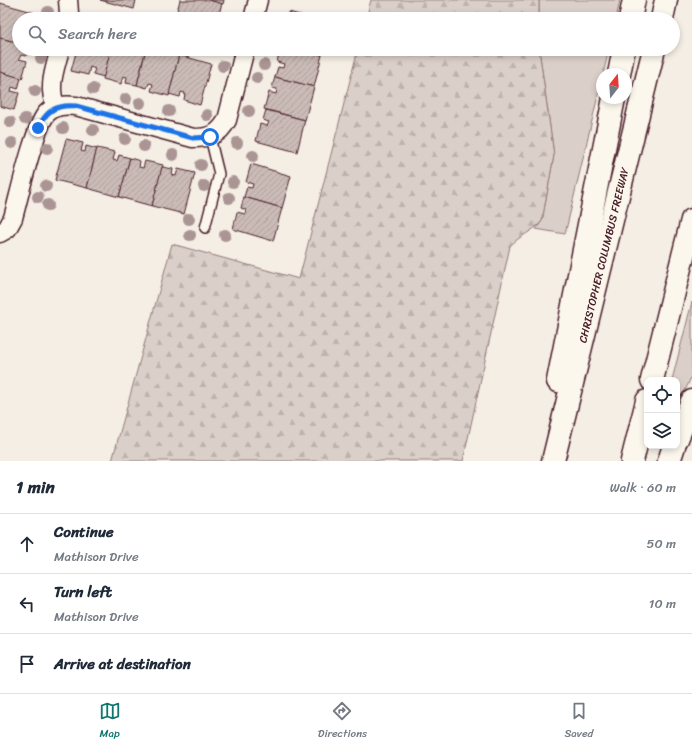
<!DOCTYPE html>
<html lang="en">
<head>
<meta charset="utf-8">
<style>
	body { margin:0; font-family:Sriracha,sans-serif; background:#f6f6f7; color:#1f2937 }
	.controls { position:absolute; right:12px; bottom:12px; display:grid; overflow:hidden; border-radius:8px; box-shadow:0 2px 6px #0003 }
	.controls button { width:36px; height:36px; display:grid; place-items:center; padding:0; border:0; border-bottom:1px solid #e0e1e3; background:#fff; color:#1f2937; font:20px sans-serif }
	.compass { position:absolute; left:596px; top:68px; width:36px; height:36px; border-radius:50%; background:#fff; box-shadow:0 2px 6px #0003; rotate:17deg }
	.stop { position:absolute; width:12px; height:12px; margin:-9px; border:3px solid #1a73e8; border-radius:50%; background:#fff }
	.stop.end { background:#1a73e8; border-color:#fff; box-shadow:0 1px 4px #0008 }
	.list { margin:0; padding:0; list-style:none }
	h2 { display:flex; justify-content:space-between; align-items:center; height:52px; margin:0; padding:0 16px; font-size:17px }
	h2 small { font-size:13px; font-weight:400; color:#747a83 }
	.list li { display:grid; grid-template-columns:26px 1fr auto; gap:12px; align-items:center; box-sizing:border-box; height:60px; padding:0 16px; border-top:1px solid #e0e1e3 }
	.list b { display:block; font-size:15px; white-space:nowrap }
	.list p { margin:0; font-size:13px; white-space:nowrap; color:#747a83 }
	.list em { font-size:13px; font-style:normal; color:#747a83 }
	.icon { flex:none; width:22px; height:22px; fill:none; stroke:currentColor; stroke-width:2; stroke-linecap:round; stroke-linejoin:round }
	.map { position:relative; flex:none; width:692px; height:461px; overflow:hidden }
	.search { position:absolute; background:#fff; box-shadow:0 2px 6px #0003; left:12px; right:12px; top:12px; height:44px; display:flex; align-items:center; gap:10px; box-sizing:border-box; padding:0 14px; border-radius:22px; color:#747a83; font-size:15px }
	.sheet { height:232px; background:#fff }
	nav { display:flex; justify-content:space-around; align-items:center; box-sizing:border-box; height:56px; border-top:1px solid #e0e1e3; background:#fff; font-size:11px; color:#747a83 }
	nav a { display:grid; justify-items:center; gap:2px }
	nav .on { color:#0f766e }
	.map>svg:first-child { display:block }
	.grass { fill:#dbd0c9; stroke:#92787a }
	.forest { fill:url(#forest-firs); stroke:#92787a }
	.building { fill:url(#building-hatch); stroke:#4a1f2b }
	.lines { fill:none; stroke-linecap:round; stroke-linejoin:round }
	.service-casing { stroke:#4a1f2b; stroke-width:12 }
	.minor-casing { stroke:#4a1f2b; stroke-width:21 }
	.motorway-casing { stroke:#4a1f2b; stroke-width:25 }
	.service { stroke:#fbf7ec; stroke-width:9 }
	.minor { stroke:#fbf7ec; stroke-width:18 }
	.motorway { stroke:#fbf7ec; stroke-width:22 }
	.tree { fill:#aa9494 }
	.route { stroke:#1a73e8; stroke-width:5 }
	.labels { text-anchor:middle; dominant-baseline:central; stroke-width:3; stroke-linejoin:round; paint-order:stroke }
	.street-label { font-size:11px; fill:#4a1f2b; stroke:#fbf7ec }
</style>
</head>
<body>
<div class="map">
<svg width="692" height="461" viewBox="0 0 692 461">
	<defs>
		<pattern id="forest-firs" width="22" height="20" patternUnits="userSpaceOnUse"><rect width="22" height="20" fill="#dbd0c9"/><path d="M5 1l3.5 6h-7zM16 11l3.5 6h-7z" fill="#bdb2ad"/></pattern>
		<pattern id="building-hatch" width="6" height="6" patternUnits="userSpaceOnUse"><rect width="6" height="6" fill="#cabbb6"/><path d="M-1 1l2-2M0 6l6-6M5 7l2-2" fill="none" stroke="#afa09d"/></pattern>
	</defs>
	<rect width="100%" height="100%" fill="#f4eee4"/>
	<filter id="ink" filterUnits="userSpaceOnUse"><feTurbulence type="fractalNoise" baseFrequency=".025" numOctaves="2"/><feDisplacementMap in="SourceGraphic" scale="8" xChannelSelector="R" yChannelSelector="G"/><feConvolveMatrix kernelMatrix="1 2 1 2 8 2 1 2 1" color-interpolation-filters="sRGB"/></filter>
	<g filter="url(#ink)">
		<g class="grass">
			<polygon points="539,0 620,0 616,19 539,19"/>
			<polygon points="539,49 609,49 565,234 536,229 542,221 554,155"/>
			<polygon points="692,302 692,375 677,409 677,380 672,380"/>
		</g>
		<g class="forest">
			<polygon points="371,0 539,0 539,19 366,19"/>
			<path d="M 358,49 L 539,49 L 554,155 L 542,221 C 533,232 520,235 510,246 L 463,461 L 112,461 L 172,244 L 299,279 Z"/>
		</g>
		<g class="building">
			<polygon points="100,0 136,0 134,9"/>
			<polygon points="180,0 209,0 222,3 219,14 213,12 212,16 219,19 175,19"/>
			<polygon points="209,0 224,0 223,4"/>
			<polygon points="0,3 40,14 39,19 19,19 19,43 0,38"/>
			<polygon points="289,12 314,19 288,19"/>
			<polygon points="0,38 19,43 19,49 28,49 26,56 21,55 19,59 27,61 22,79 0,72"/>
			<polygon points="77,49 111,49 104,77 93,74 95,69 90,67 88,75 71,71"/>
			<polygon points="111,49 146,49 137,85 126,83 127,77 123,76 121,84 103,79"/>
			<polygon points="146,49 156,49 179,55 169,96 151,91 153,84 149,83 147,88 137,85"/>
			<polygon points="280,49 299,49 322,55 314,87 275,77 278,67 283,68 284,64 277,62"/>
			<polygon points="300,49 324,49 322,55"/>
			<polygon points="179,55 211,64 200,105 184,100 185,93 181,92 180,97 169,94"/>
			<polygon points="0,72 21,78 18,89 12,87 11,91 19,93 14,110 0,106"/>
			<polygon points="275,77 314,87 305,120 264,109 269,92 276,94 277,89 272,88"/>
			<polygon points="266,110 305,120 297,152 256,141 260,124 267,126 269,122 263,120"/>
			<polygon points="66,139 83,143 81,151 85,152 86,146 97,149 87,188 55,180"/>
			<polygon points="97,148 115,152 113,160 117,161 119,155 130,158 119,197 87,188"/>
			<polygon points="130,158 140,161 139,167 143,168 145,161 163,165 152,206 119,197"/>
			<polygon points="251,164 291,176 282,208 244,197 247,187 252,188 253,184 246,182"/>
			<polygon points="162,167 173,169 172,175 176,176 178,169 195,173 184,214 152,206"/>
			<polygon points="244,197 282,208 273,241 233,229 237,212 245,214 246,210 241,208"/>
		</g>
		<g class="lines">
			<g class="service-casing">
				<polyline id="service" points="205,228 219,174 210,137"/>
			</g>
			<g class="minor-casing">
				<g id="minor">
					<polyline points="68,19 69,13 68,0"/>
					<polyline points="253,19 258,0"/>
					<path d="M 56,107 C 47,87 55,69 60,49"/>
					<path d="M 0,233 L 7,229 L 13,218 C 19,197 34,127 47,113 C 55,105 65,105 76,106 L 193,138 C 209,138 219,135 227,120 L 245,49"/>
				</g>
			</g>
			<g class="motorway-casing">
				<g id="motorway">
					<polyline points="630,19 634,0"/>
					<polyline points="662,19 666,0"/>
					<polyline points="619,74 624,49"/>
					<polyline points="652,380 692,220"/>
					<polyline points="558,381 614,98"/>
					<polyline points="677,439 692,401"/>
					<path id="s1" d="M 553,461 L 654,49"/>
					<polyline points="632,461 647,401"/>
					<polyline points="669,461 674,446"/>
				</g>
			</g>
			<use href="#service" class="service"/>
			<use href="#minor" class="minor"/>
			<use href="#motorway" class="motorway"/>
		</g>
		<g class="tree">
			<circle cx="48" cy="12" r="6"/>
			<circle cx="41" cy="58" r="6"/>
			<circle cx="264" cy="65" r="6"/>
			<circle cx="223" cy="66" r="6"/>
			<circle cx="257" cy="78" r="6"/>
			<circle cx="93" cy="89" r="6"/>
			<circle cx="35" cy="91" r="6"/>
			<circle cx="126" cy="99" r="6"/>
			<circle cx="140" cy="103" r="6"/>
			<circle cx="169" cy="111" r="6"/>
			<circle cx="249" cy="111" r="6"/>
			<circle cx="207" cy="115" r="6"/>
			<circle cx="25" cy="119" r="6"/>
			<circle cx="10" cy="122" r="6"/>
			<circle cx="63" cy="128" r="6"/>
			<circle cx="93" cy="130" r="6"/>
			<circle cx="125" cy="139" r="6"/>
			<circle cx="12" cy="143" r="6"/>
			<circle cx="237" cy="143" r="6"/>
			<circle cx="144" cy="146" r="6"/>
			<circle cx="47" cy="148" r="6"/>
			<circle cx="173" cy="155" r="6"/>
			<circle cx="253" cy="156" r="6"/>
			<circle cx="201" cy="165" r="6"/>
			<circle cx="233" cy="182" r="6"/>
			<circle cx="46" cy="186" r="6"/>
			<circle cx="204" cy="186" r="6"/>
			<circle cx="38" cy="197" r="6"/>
			<circle cx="229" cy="198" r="6"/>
			<circle cx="48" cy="205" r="6"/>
			<circle cx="189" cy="219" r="6"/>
			<circle cx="190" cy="235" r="6"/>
			<circle cx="225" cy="235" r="6"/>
		</g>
	</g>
	<g class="lines" filter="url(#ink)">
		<path class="route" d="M 38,128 C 46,111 56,104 76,106 L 193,138 L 210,137"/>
	</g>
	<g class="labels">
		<g class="street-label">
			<text stroke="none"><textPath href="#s1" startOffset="212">CHRISTOPHER COLUMBUS FREEWAY</textPath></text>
		</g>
	</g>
</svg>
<div class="controls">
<button><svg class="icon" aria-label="locate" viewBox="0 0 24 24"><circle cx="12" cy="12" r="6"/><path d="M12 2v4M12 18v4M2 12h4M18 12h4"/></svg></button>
<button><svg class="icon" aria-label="layers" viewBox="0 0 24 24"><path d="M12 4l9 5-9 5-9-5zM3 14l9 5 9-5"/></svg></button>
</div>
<svg class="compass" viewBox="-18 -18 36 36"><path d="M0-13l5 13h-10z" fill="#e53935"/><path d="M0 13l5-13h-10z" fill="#747a83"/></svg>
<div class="stop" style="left:210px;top:137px"></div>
<div class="stop end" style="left:38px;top:128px"></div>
<div class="search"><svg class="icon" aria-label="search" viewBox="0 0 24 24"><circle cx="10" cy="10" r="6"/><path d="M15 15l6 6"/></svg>Search here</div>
</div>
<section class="sheet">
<h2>1 min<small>Walk · 60 m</small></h2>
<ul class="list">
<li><svg class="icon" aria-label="ahead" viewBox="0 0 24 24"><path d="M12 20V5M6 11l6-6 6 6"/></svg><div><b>Continue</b><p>Mathison Drive</p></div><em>50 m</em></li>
<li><svg class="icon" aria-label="left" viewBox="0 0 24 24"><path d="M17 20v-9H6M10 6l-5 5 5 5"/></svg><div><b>Turn left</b><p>Mathison Drive</p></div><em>10 m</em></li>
<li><svg class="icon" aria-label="arrive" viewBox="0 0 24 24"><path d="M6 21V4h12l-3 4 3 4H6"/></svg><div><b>Arrive at destination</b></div></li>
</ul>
</section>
<nav>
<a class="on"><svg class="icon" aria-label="map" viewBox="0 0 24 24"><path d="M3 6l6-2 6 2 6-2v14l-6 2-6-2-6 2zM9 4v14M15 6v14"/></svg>Map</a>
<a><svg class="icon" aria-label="directions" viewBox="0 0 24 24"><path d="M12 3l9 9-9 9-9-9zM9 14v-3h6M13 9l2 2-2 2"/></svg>Directions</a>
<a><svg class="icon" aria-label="saved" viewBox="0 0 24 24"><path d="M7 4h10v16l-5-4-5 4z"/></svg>Saved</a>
</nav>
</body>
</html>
